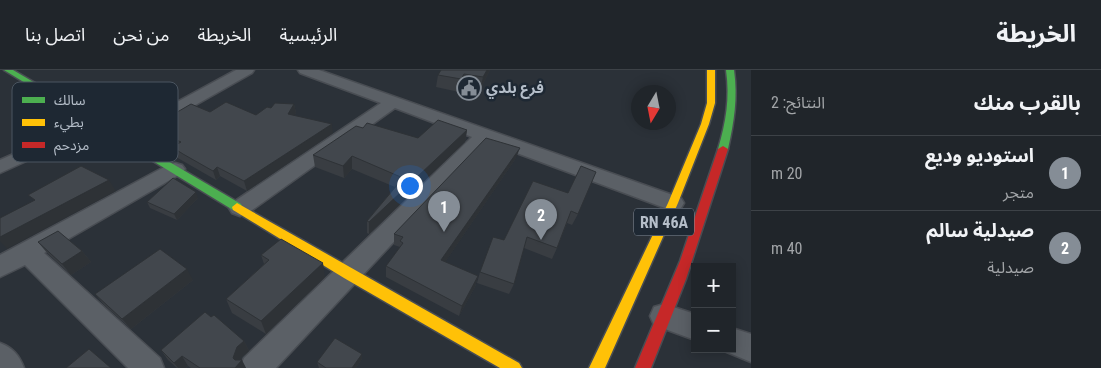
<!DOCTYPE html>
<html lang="ar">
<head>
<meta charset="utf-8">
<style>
	body { margin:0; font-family:"Roboto Condensed","Noto Sans Arabic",sans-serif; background:#2d3136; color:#f1f3f6; direction:rtl }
	.controls { position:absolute; right:15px; bottom:15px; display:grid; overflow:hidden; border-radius:0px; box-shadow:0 2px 12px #0003 }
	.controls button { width:45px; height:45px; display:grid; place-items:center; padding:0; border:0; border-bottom:1px solid #3d4247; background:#20252a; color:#f1f3f6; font:25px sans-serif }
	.compass { position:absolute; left:631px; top:15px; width:45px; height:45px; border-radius:50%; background:#20252a; box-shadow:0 2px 12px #0003; rotate:190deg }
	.you { position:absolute; left:409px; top:115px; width:18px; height:18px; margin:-12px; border:4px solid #fff; border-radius:50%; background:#1a73e8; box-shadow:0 0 0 8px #1a73e833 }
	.badge { display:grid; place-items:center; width:32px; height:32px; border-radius:50%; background:#858d96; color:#fff; font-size:16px; font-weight:700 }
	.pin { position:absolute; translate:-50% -41px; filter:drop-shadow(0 1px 2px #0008) }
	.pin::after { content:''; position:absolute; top:26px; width:18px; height:15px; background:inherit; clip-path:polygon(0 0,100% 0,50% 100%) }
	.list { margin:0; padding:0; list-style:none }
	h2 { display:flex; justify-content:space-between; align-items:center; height:65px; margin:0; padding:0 20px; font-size:21px }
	h2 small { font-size:16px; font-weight:400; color:#a2a5a8 }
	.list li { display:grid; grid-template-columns:32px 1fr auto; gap:15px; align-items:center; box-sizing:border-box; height:75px; padding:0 20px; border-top:1px solid #3d4247 }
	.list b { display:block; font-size:19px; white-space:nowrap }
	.list p { margin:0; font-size:16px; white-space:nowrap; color:#a2a5a8 }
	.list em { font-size:16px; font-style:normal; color:#a2a5a8 }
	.map { position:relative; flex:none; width:751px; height:298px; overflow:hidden; direction:ltr }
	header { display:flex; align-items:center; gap:30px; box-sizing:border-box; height:70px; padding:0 25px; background:#20252a; border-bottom:1px solid #3d4247 }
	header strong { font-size:24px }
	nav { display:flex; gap:28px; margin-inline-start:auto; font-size:18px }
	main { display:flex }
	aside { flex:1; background:#20252a }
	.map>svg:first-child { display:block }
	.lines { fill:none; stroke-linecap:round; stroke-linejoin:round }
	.street-casing { stroke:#494d53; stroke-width:3 }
	.fast-casing { stroke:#494d53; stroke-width:3 }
	.slow-casing { stroke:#494d53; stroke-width:3 }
	.jam-casing { stroke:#494d53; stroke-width:3 }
	.street { fill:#5b6066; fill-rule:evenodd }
	.fast { fill:#4caf50; fill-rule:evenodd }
	.slow { fill:#ffc107; fill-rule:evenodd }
	.jam { fill:#c62828; fill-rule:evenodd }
	.wall { fill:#393d42 }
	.shaded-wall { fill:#2e3236 }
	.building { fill:#42474d; stroke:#2e3236 }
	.labels { text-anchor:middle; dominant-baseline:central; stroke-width:5; stroke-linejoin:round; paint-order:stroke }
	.far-poi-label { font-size:15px; font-weight:bold; fill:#b5bec9; stroke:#1e2833; text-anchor:start }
	.shield { fill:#1e2833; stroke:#88919c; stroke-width:1 }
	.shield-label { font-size:16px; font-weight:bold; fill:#b5bec9 }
	.key { fill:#1e2833; stroke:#4b5560; stroke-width:1 }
	.key-label { font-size:14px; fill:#b5bec9 }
</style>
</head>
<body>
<header>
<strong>الخريطة</strong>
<nav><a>الرئيسية</a><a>الخريطة</a><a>من نحن</a><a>اتصل بنا</a></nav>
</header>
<main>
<aside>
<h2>بالقرب منك<small>النتائج: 2</small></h2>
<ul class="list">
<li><span class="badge">1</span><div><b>استوديو وديع</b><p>متجر</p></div><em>20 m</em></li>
<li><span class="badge">2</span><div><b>صيدلية سالم</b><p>صيدلية</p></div><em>40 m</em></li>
</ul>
</aside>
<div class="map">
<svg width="751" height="298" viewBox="0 0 751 298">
	<rect width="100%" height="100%" fill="#2b3138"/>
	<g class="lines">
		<g class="street-casing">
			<g id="street">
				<polygon points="236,0 254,0 252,3 130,72 124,73 118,72 115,68 118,64"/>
				<polygon points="298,0 319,0 681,128 684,133 681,138 673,140 665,138 487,72 276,298 240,298 244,288 472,67 395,38 248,143 240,146 232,143 229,138 232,133 381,33 300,3"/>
				<polygon points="97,47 103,48 106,52 103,56 0,103 0,90"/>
				<polygon points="175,93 182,95 185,99 182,103 44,183 160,288 164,298 128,298 25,195 0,207 0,185 168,95"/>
				<polygon points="664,234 695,244 695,270 654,255 650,246 654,237"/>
				<polygon points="732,258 751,264 751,292 722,280 732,279"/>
				<path d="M 0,273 C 13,278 19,285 24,298 L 0,298 Z"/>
			</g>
		</g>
		<g class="fast-casing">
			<g id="fast">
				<polygon points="4,0 13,0 241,134 242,137 237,141 233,140"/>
				<path d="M 726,0 L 734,0 C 738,28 734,52 728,79 L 723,82 L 718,79 C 726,52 730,28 726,0 Z"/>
			</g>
		</g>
		<g class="slow-casing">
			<g id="slow">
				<polygon points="707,0 715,0 715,33 709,54 678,133 605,298 589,298 668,133 701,54 707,33"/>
				<polygon points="237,133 519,293 522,298 500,298 344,208 233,140 232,137"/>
			</g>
		</g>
		<g class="jam-casing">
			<polygon id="jam" points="723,76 728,79 722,98 686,209 651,298 635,298 680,191 718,79"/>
		</g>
		<use href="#street" class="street"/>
		<use href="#fast" class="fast"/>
		<use href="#slow" class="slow"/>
		<use href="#jam" class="jam"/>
	</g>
	<g class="wall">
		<polygon points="490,0 480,20 462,17 459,22 436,17 438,5"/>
		<polygon points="294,34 296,43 294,46 333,63 247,121 220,106 216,110 176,87 172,77 173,76 154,67 150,58 210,42 256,45 271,38"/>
		<polygon points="467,60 465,72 369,164 367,163 367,151 395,117 352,99 344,108 315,97 313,85"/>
		<polygon points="516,88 445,192 478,206 475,217 459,246 386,207 386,196 400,178 400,177 394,175 394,164"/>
		<polygon points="533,111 578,144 572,155 567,153 557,178 552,189 524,178 514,214 509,224 477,213 480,202 504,170"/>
		<polygon points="198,128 177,150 150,138 147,132"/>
		<polygon points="38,172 82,181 91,192 71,205 47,183"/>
		<polygon points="261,185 325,207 266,264 232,243 226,229 264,194"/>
		<polygon points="193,210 131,259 104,235 95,224"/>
		<polygon points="244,271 249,281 242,287 241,290 246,298 191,298 188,296 186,298 177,298 168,290 161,280"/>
		<polygon points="362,289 356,298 319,298 317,292"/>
	</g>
	<g class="shaded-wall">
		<polygon points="487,0 490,0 480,20 483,7"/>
		<polygon points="464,4 462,17 459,22 461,9"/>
		<polygon points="294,34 296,43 290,53 288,44"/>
		<polygon points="332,54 333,63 247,121 244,111"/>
		<polygon points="467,60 465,72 369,164 369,152"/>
		<polygon points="520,78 516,88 439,201 441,190"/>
		<polygon points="352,86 352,99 344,108 343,96"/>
		<polygon points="217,97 220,106 216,110 213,101"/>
		<polygon points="109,110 116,121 7,179 0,171 0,167"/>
		<polygon points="196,122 198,128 177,150 174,144"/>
		<polygon points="82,181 91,192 71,205 62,194"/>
		<polygon points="323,193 325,207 266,264 261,251"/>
		<polygon points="187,199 193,210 131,259 122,249"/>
		<polygon points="478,206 475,217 459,246 462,236"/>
		<polygon points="244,271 249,281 242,287 240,292 242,290 246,298 235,298 233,288 237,277"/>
		<polygon points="362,284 362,289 356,298 352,298"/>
		<polygon points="182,286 188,296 186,298 178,298 174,293"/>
	</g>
	<g class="building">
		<polygon points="441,0 487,0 483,7 464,4 461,9 438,5"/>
		<polygon points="226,32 256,45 267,37 271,38 275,33 294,34 288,44 332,54 244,111 217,97 213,101 183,84 172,77 181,72 150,58 191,34 210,42"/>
		<polygon points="438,50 467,60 369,152 367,151 403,108 352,86 343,96 313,85 356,56 363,58 367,53 418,68"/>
		<polygon points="486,68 520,78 441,190 478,206 462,236 386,196 403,173 400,171 403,167 394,164"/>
		<polygon points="81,96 109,110 0,167 0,148 35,130 28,125"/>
		<polygon points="581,96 596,102 578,144 571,141 557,178 527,167 514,214 480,202 493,167 504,170 533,111 568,123"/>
		<polygon points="173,108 196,122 174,144 147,132"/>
		<polygon points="58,161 82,181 62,194 38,172"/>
		<polygon points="281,169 323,193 261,251 226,229 269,190 261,185"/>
		<polygon points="160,179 187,199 122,249 95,224"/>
		<polygon points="205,242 211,247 214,245 244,271 237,277 233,288 235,290 242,290 235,298 200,298 182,286 174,293 161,280"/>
		<polygon points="335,268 362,284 352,298 326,298 317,292"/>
		<polygon points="89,279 111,298 66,298"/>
	</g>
	<defs>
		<g id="civic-ring" transform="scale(1.25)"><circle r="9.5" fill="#1e2833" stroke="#858d96" stroke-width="1.5"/><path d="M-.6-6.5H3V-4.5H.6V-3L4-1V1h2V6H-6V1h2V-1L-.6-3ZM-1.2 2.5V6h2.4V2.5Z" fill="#858d96"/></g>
	</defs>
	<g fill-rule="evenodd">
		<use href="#civic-ring" x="469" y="18"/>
	</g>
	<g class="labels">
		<g class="far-poi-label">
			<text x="486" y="18">فرع بلدي</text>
		</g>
		<rect class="shield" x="634" y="138.5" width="60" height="27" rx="4"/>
		<g class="shield-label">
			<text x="664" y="152">RN 46A</text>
		</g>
	</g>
	<rect x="12" y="12" width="166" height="80" rx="8" class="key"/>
	<rect x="22" y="27" width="23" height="6" fill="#4caf50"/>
	<rect x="22" y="49" width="23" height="7" fill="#ffc107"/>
	<rect x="22" y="72" width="23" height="6" fill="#c62828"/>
	<g class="key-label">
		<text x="54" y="35">سالك</text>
		<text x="54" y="57">بطيء</text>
		<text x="54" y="80">مزدحم</text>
	</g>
</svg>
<div class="controls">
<button>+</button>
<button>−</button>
</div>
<svg class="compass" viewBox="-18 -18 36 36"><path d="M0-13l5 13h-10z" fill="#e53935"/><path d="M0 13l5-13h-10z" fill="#a2a5a8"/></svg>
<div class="you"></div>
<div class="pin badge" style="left:444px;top:162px">1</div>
<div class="pin badge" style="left:541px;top:170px">2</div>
</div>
</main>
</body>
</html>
